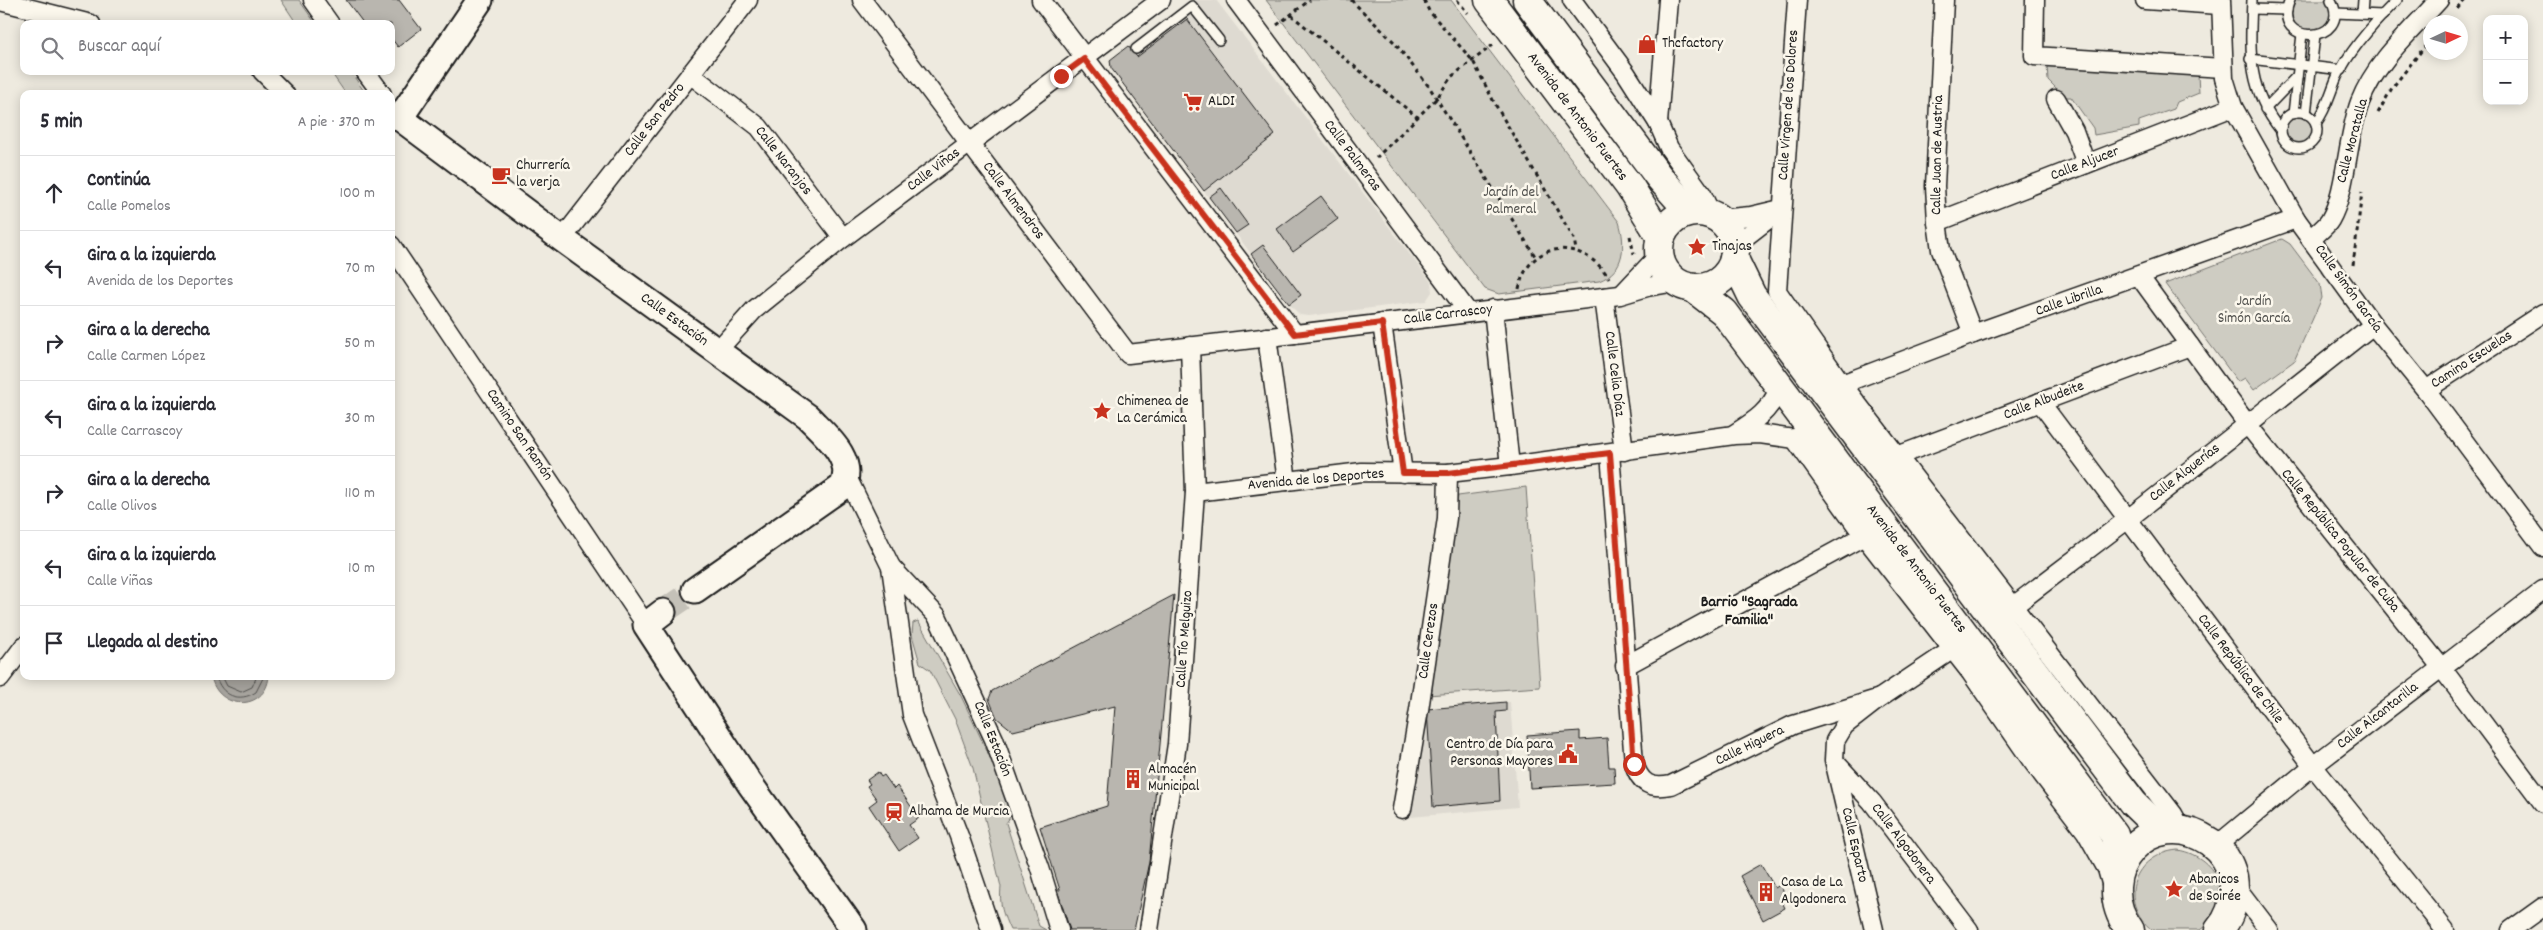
<!DOCTYPE html>
<html lang="es">
<head>
<meta charset="utf-8">
<style>
	body { margin:0; font-family:Dekko,sans-serif; background:#f2f2f3; color:#2b2b33 }
	.controls { position:absolute; right:15px; top:15px; display:grid; overflow:hidden; border-radius:10px; box-shadow:0 2px 12px #0003 }
	.controls button { width:45px; height:45px; display:grid; place-items:center; padding:0; border:0; border-bottom:1px solid #e1e1e2; background:#fff; color:#2b2b33; font:25px sans-serif }
	.compass { position:absolute; left:2423px; top:15px; width:45px; height:45px; border-radius:50%; background:#fff; box-shadow:0 2px 12px #0003; rotate:86deg }
	.stop { position:absolute; width:15px; height:15px; margin:-11px; border:4px solid #c8321e; border-radius:50%; background:#fff }
	.stop.end { background:#c8321e; border-color:#fff; box-shadow:0 1px 5px #0008 }
	.list { margin:0; padding:0; list-style:none }
	h2 { display:flex; justify-content:space-between; align-items:center; height:65px; margin:0; padding:0 20px; font-size:21px }
	h2 small { font-size:16px; font-weight:400; color:#7c7c81 }
	.list li { display:grid; grid-template-columns:32px 1fr auto; gap:15px; align-items:center; box-sizing:border-box; height:75px; padding:0 20px; border-top:1px solid #e1e1e2 }
	.list b { display:block; font-size:19px; white-space:nowrap }
	.list p { margin:0; font-size:16px; white-space:nowrap; color:#7c7c81 }
	.list em { font-size:16px; font-style:normal; color:#7c7c81 }
	.icon { flex:none; width:28px; height:28px; fill:none; stroke:currentColor; stroke-width:2; stroke-linecap:round; stroke-linejoin:round }
	.map { position:relative; flex:none; width:2543px; height:930px; overflow:hidden }
	.search { position:absolute; background:#fff; box-shadow:0 2px 12px #0003; left:20px; top:20px; width:375px; height:55px; display:flex; align-items:center; gap:12px; box-sizing:border-box; padding:0 18px; border-radius:10px; color:#7c7c81; font-size:19px }
	.panel { position:absolute; background:#fff; box-shadow:0 2px 12px #0003; left:20px; top:90px; width:375px; height:590px; border-radius:10px }
	.map>svg:first-child { display:block }
	.built { fill:#dedad1 }
	.green { fill:#ceccc2; stroke:#75746f }
	.water { fill:#a6a39d; stroke:#6f6d69 }
	.lines { fill:none; stroke-linecap:round; stroke-linejoin:round }
	.shore { stroke:#535250; stroke-width:1 }
	.building { fill:#b9b6af; stroke:#1c1c1c }
	.secondary-tunnel { stroke:#c4c1b8; stroke-width:25; stroke-dasharray:25 12; stroke-linecap:butt }
	.lane-casing { stroke:#1c1c1c; stroke-width:12 }
	.street-casing { stroke:#1c1c1c; stroke-width:21 }
	.secondary-casing { stroke:#1c1c1c; stroke-width:29 }
	.primary-casing { stroke:#1c1c1c; stroke-width:31 }
	.path { stroke:#1c1c1c; stroke-width:3; stroke-dasharray:4 4; stroke-linecap:butt }
	.lane { stroke:#fbf7ec; stroke-width:9 }
	.street { stroke:#fbf7ec; stroke-width:18 }
	.secondary { stroke:#fbf7ec; stroke-width:25 }
	.primary { stroke:#fbf7ec; stroke-width:28 }
	.route { stroke:#c8321e; stroke-width:6 }
	.labels { text-anchor:middle; dominant-baseline:central; stroke-width:5; stroke-linejoin:round; paint-order:stroke }
	.poi-label { font-size:15px; fill:#1c1c1c; stroke:#fbf7ec; text-anchor:start }
	.street-label { font-size:15px; fill:#1c1c1c; stroke:#fbf7ec }
	.park-label { font-size:15px; fill:#51514e; stroke:#fbf7ec }
	.neighbourhood-label { font-size:16px; font-weight:bold; fill:#1c1c1c; stroke:#fbf7ec }
</style>
</head>
<body>
<div class="map">
<svg width="2543" height="930" viewBox="0 0 2543 930">
	<rect width="100%" height="100%" fill="#eeeadf"/>
	<filter id="ink" filterUnits="userSpaceOnUse"><feTurbulence type="fractalNoise" baseFrequency=".02" numOctaves="2"/><feDisplacementMap in="SourceGraphic" scale="10" xChannelSelector="R" yChannelSelector="G"/><feConvolveMatrix kernelMatrix="1 2 1 2 8 2 1 2 1" color-interpolation-filters="sRGB"/></filter>
	<g filter="url(#ink)">
		<g class="built">
			<polygon points="1190,0 1216,0 1431,282 1432,292 1426,301 1309,316 1300,315 1289,304 1111,68 1128,46"/>
			<polygon points="1510,702 1518,807 1411,817 1427,709"/>
		</g>
		<g class="green">
			<polygon points="281,0 299,0 316,24 297,24"/>
			<path d="M 1266,0 L 1451,0 L 1619,222 C 1626,244 1625,271 1599,281 L 1499,294 L 1485,289 Z"/>
			<path d="M 2293,0 L 2328,0 C 2335,13 2330,21 2322,31 L 2301,31 C 2292,21 2287,13 2293,0 Z"/>
			<polygon points="2047,65 2198,75 2199,93 2177,102 2174,109 2139,121 2139,127 2094,135 2093,128 2071,97 2065,97 2048,80"/>
			<polygon points="330,71 350,71 366,94 346,94"/>
			<circle cx="2300" cy="131" r="15"/>
			<polygon points="2282,239 2290,244 2320,284 2322,298 2294,361 2254,390 2245,378 2238,382 2165,284"/>
			<polygon points="1526,487 1540,687 1427,695 1458,496"/>
			<path d="M 918,621 L 961,696 L 1003,785 L 1013,813 L 1006,823 L 1039,926 L 1046,930 L 1010,930 C 1003,915 999,904 1001,887 L 973,768 L 955,719 L 930,670 L 920,663 L 912,635 L 913,623 Z"/>
			<path d="M 2178,850 C 2219,857 2237,903 2200,930 L 2152,930 C 2117,901 2133,854 2178,850 Z"/>
		</g>
		<path class="water" d="M 211,676 L 269,676 C 266,712 217,711 211,676 Z"/>
		<g class="lines">
			<g class="shore">
				<path d="M 216,676 C 221,696 239,703 256,692 L 264,676"/>
				<polyline points="222,676 227,686 241,692 252,687 257,676"/>
			</g>
		</g>
		<g class="building">
			<polygon points="346,0 399,0 421,29 398,47 391,38 391,24 364,24"/>
			<polygon points="1187,19 1275,135 1204,191 1111,68 1110,60 1128,46 1137,57"/>
			<polygon points="1221,188 1248,225 1236,233 1209,197"/>
			<polygon points="1321,196 1338,219 1293,252 1277,229"/>
			<polygon points="1263,245 1301,295 1289,304 1251,254"/>
			<polygon points="1174,595 1149,862 1134,930 1070,930 1057,890 1060,890 1040,827 1107,806 1115,706 1013,731 997,718 989,699 992,691"/>
			<polygon points="1506,702 1506,711 1496,712 1500,801 1433,807 1427,709"/>
			<polygon points="1580,731 1580,740 1607,738 1609,767 1614,767 1615,783 1530,788 1527,735"/>
			<polygon points="878,772 881,777 884,775 894,789 897,786 919,818 909,825 918,838 899,851 869,806 877,800 867,786 870,784 867,780"/>
			<polygon points="1761,864 1775,888 1780,885 1785,895 1780,898 1785,908 1763,920 1740,876"/>
		</g>
		<g class="lines">
			<polyline class="secondary-tunnel" points="663,612 695,590"/>
			<g class="lane-casing">
				<g id="lane">
					<path d="M 2252,0 C 2250,52 2247,89 2281,131"/>
					<path d="M 2290,0 C 2269,48 2354,44 2331,0"/>
					<polyline points="2252,9 2287,10"/>
					<polyline points="2335,13 2383,15"/>
					<polyline points="2362,14 2363,0"/>
					<polyline points="1136,49 1192,6 1219,40"/>
					<polyline points="2250,59 2342,70"/>
					<polyline points="2265,109 2297,76"/>
					<circle cx="2299" cy="130" r="18"/>
					<polyline points="2293,114 2302,34"/>
					<polyline points="2306,114 2315,35"/>
					<path d="M 2316,123 C 2327,109 2330,93 2337,77 C 2350,49 2375,22 2397,0"/>
				</g>
			</g>
			<g class="street-casing">
				<g id="street">
					<polyline points="313,0 330,24"/>
					<polyline points="862,0 1128,354 1620,295 1647,287 1676,282"/>
					<polyline points="1041,0 1295,334"/>
					<polyline points="1236,0 1468,312"/>
					<polyline points="1572,0 1626,73 1658,123 1669,148 1702,194 1711,214"/>
					<polyline points="1797,0 1777,291 1842,384 2173,814 2182,830"/>
					<polyline points="1944,0 1935,186 1937,222 1941,250 1973,334"/>
					<polyline points="2035,0 2034,56 2223,68"/>
					<polyline points="2145,0 2220,5"/>
					<polyline points="2221,0 2224,78 2233,107 2296,219 2373,325 2426,390 2543,547"/>
					<polyline points="0,1 91,24"/>
					<polyline points="262,71 285,94"/>
					<polyline points="365,71 382,94"/>
					<polyline points="690,74 759,127 843,238"/>
					<polyline points="2056,99 2074,131 2086,164"/>
					<polyline points="1658,123 1668,0"/>
					<polyline points="1720,219 1751,216 1781,209"/>
					<polyline points="1937,222 2233,107"/>
					<polyline points="562,239 748,0"/>
					<path d="M 2311,239 C 2317,233 2326,227 2330,220 C 2347,191 2347,136 2360,102 C 2376,61 2411,31 2439,0"/>
					<polyline points="391,245 646,625"/>
					<polyline points="1735,245 1775,214"/>
					<polyline points="2139,276 2247,424 2441,667 2543,803"/>
					<polyline points="1624,292 1659,255"/>
					<polyline points="1604,297 1624,451"/>
					<polyline points="1493,309 1510,466"/>
					<polyline points="1382,323 1403,473"/>
					<polyline points="1267,337 1287,481"/>
					<polyline points="717,351 754,310 843,238 1161,0"/>
					<polyline points="1842,384 1973,334 2296,219"/>
					<polyline points="2426,390 2543,313"/>
					<polyline points="2040,402 2313,766 2445,930"/>
					<path d="M 1734,434 C 1756,420 1769,412 1780,387"/>
					<polyline points="1794,438 1864,536 1971,673 2032,761 2086,832 2107,869 2113,890"/>
					<path d="M 1610,453 L 1634,763 C 1640,784 1651,789 1671,785 L 1793,725 L 1880,698"/>
					<polyline points="1897,456 2190,346"/>
					<polyline points="847,477 891,567 912,715 959,836 991,930"/>
					<polyline points="1195,492 1362,472 1448,473 1510,466 1734,435 1760,434 1822,443"/>
					<polyline points="891,567 937,616 994,739 1040,868 1059,930"/>
					<polyline points="2003,614 2128,519 2373,325"/>
					<polyline points="1625,666 1864,536"/>
					<polyline points="0,678 24,646"/>
					<polyline points="1836,763 1872,802 1969,930"/>
					<polyline points="1402,809 1419,710 1447,518 1448,473"/>
					<polyline points="2216,846 2313,766 2543,590"/>
					<polyline points="2234,884 2269,930"/>
					<polyline points="1149,930 1177,744 1195,492 1190,346"/>
					<polyline points="1874,930 1834,760 1835,741 1844,726 1880,698 1962,643"/>
					<polyline points="2511,930 2543,907"/>
				</g>
			</g>
			<g class="secondary-casing">
				<g id="secondary">
					<path d="M 480,0 L 400,118 L 562,239 L 808,417 C 825,435 857,460 842,487 L 695,590"/>
					<polyline points="663,612 646,625 750,784 854,930"/>
				</g>
			</g>
			<g class="primary-casing">
				<g id="primary">
					<polyline points="1489,0 1630,187 1661,237"/>
					<polyline points="1527,0 1659,177 1690,212"/>
					<circle cx="1697" cy="250" r="38"/>
					<polyline points="1734,259 1752,296 2133,803 2162,831"/>
					<polyline points="1693,288 1724,312 2114,834 2122,861"/>
					<path d="M 2130,930 C 2087,873 2151,801 2210,842 C 2222,851 2230,863 2233,877 C 2236,896 2232,915 2219,930"/>
				</g>
			</g>
			<g class="path">
				<polyline points="1351,0 1394,42 1430,88 1535,256"/>
				<polyline points="1424,0 1429,11 1473,61 1495,104 1574,239 1576,250"/>
				<polyline points="1457,0 1468,13"/>
				<polyline points="2457,9 2465,0"/>
				<polyline points="1291,15 1417,117"/>
				<polyline points="1277,25 1310,0"/>
				<polyline points="2378,113 2392,88 2430,40"/>
				<polyline points="1376,158 1437,98 1451,77 1493,45"/>
				<polyline points="1630,236 1634,254"/>
				<polyline points="2353,265 2362,192"/>
				<path d="M 1519,289 C 1529,238 1584,238 1609,278"/>
			</g>
			<use href="#lane" class="lane"/>
			<use href="#street" class="street"/>
			<use href="#secondary" class="secondary"/>
			<use href="#primary" class="primary"/>
		</g>
	</g>
	<g class="lines" filter="url(#ink)">
		<polyline class="route" points="1061,76 1084,59 1295,334 1382,323 1403,473 1448,473 1610,453 1634,764"/>
	</g>
	<defs>
		<g id="shop-bare" transform="scale(1.5)"><path d="M-5-2.5h2.3a2.7 3.5 0 0 1 5.4 0H5L5.5 6h-11ZM-1.5-2.5h3a1.5 2.3 0 0 0-3 0Z" fill="#c8321e" stroke="#fbf7ec" stroke-width="2.5" paint-order="stroke"/></g>
		<g id="supermarket-bare" transform="scale(1.5)"><path d="M-6-5.5h2.5l.6 2H6L4.5 2H-2.5L-4.4-4H-6ZM-1.5 3.2a1.3 1.3 0 1 0 .1 0ZM3 3.2a1.3 1.3 0 1 0 .1 0Z" fill="#c8321e" stroke="#fbf7ec" stroke-width="2.5" paint-order="stroke"/></g>
		<g id="cafe-bare" transform="scale(1.5)"><path d="M-5.5-4.5H6V0H3Q3 3.5 0 3.5H-2.5Q-5.5 3.5-5.5 0ZM3-3.2v2h1.7v-2ZM-6 4.5H4V6H-6Z" fill="#c8321e" stroke="#fbf7ec" stroke-width="2.5" paint-order="stroke"/></g>
		<g id="sight-bare" transform="scale(1.5)"><path d="M0-6L1.8-2.2L6-1.7L2.9 1.2L3.7 5.4L0 3.3L-3.7 5.4L-2.9 1.2L-6-1.7L-1.8-2.2Z" fill="#c8321e" stroke="#fbf7ec" stroke-width="2.5" paint-order="stroke"/></g>
		<g id="civic-bare" transform="scale(1.5)"><path d="M-.6-6.5H3V-4.5H.6V-3L4-1V1h2V6H-6V1h2V-1L-.6-3ZM-1.2 2.5V6h2.4V2.5Z" fill="#c8321e" stroke="#fbf7ec" stroke-width="2.5" paint-order="stroke"/></g>
		<g id="building-bare" transform="scale(1.5)"><path d="M-4-6H4V6H1V3H-1V6H-4ZM-2.5-4.3h1.7v1.8h-1.7ZM.8-4.3h1.7v1.8H.8ZM-2.5-1h1.7V.8h-1.7ZM.8-1h1.7V.8H.8Z" fill="#c8321e" stroke="#fbf7ec" stroke-width="2.5" paint-order="stroke"/></g>
		<g id="station-bare" transform="scale(1.5)"><path d="M-3-6H3Q5-6 5-4V2Q5 4 3 4L4.5 6H3L1.5 4h-3L-3 6H-4.5L-3 4Q-5 4-5 2V-4Q-5-6-3-6ZM-3.5-4v3h7v-3ZM-3.5 1v1.5H-2V1ZM2 1v1.5H3.5V1Z" fill="#c8321e" stroke="#fbf7ec" stroke-width="2.5" paint-order="stroke"/></g>
	</defs>
	<g fill-rule="evenodd">
		<use href="#shop-bare" x="1647" y="44"/>
		<use href="#supermarket-bare" x="1193" y="102"/>
		<use href="#cafe-bare" x="501" y="175"/>
		<use href="#sight-bare" x="1697" y="247"/>
		<use href="#sight-bare" x="1102" y="411"/>
		<use href="#civic-bare" x="1568" y="754"/>
		<use href="#building-bare" x="1133" y="779"/>
		<use href="#station-bare" x="894" y="812"/>
		<use href="#sight-bare" x="2174" y="889"/>
		<use href="#building-bare" x="1766" y="892"/>
	</g>
	<g class="labels">
		<g class="poi-label">
			<text x="1662" y="44">Thcfactory</text>
			<text x="1208" y="102">ALDI</text>
			<text x="516" y="166">Churrería<tspan x="516" dy="17">la verja</tspan></text>
			<text x="1712" y="247">Tinajas</text>
			<text x="1117" y="402">Chimenea de<tspan x="1117" dy="17">La Cerámica</tspan></text>
			<text x="1553" y="745" text-anchor="end">Centro de Día para<tspan x="1553" dy="17">Personas Mayores</tspan></text>
			<text x="1148" y="770">Almacén<tspan x="1148" dy="17">Municipal</tspan></text>
			<text x="909" y="812">Alhama de Murcia</text>
			<text x="2189" y="880">Abanicos<tspan x="2189" dy="17">de Soirée</tspan></text>
			<text x="1781" y="883">Casa de La<tspan x="1781" dy="17">Algodonera</tspan></text>
		</g>
		<g class="street-label">
			<text transform="translate(1789 105) rotate(-86)">Calle Virgen de los Dolores</text>
			<text transform="translate(1577 117) rotate(53)">Avenida de Antonio Fuertes</text>
			<text transform="translate(655 120) rotate(-52)">Calle San Pedro</text>
			<text transform="translate(2353 141) rotate(-75)">Calle Moratalla</text>
			<text transform="translate(1938 155) rotate(-89)">Calle Juan de Austria</text>
			<text transform="translate(1352 156) rotate(53)">Calle Palmeras</text>
			<text transform="translate(783 161) rotate(52)">Calle Naranjos</text>
			<text transform="translate(2085 164) rotate(-21)">Calle Aljucer</text>
			<text transform="translate(934 170) rotate(-37)">Calle Viñas</text>
			<text transform="translate(1013 201) rotate(53)">Calle Almendros</text>
			<text transform="translate(2348 289) rotate(54)">Calle Simón García</text>
			<text transform="translate(2069 301) rotate(-19)">Calle Librilla</text>
			<text transform="translate(1448 315) rotate(-7)">Calle Carrascoy</text>
			<text transform="translate(674 320) rotate(36)">Calle Estación</text>
			<text transform="translate(2472 360) rotate(-33)">Camino Escuelas</text>
			<text transform="translate(1614 374) rotate(83)">Calle Celia Díaz</text>
			<text transform="translate(2044 401) rotate(-21)">Calle Albudeite</text>
			<text transform="translate(519 435) rotate(56)">Camino San Ramón</text>
			<text transform="translate(2185 473) rotate(-38)">Calle Alquerías</text>
			<text transform="translate(1316 480) rotate(-5)">Avenida de los Deportes</text>
			<text transform="translate(2340 541) rotate(51)">Calle República Popular de Cuba</text>
			<text transform="translate(1916 569) rotate(53)">Avenida de Antonio Fuertes</text>
			<text transform="translate(1185 639) rotate(-86)">Calle Tío Melguizo</text>
			<text transform="translate(1429 641) rotate(-82)">Calle Cerezos</text>
			<text transform="translate(2240 669) rotate(53)">Calle República de Chile</text>
			<text transform="translate(2378 716) rotate(-38)">Calle Alcantarilla</text>
			<text transform="translate(992 739) rotate(68)">Calle Estación</text>
			<text transform="translate(1750 746) rotate(-26)">Calle Higuera</text>
			<text transform="translate(1903 844) rotate(53)">Calle Algodonera</text>
			<text transform="translate(1854 845) rotate(77)">Calle Esparto</text>
		</g>
		<g class="park-label">
			<text x="1511" y="193">Jardín del<tspan x="1511" dy="17">Palmeral</tspan></text>
			<text x="2254" y="302">Jardín<tspan x="2254" dy="17">Simón García</tspan></text>
		</g>
		<g class="neighbourhood-label">
			<text x="1749" y="602">Barrio "Sagrada<tspan x="1749" dy="18">Familia"</tspan></text>
		</g>
	</g>
</svg>
<div class="controls">
<button>+</button>
<button>−</button>
</div>
<svg class="compass" viewBox="-18 -18 36 36"><path d="M0-13l5 13h-10z" fill="#e53935"/><path d="M0 13l5-13h-10z" fill="#7c7c81"/></svg>
<div class="stop" style="left:1634px;top:764px"></div>
<div class="stop end" style="left:1061px;top:76px"></div>
<div class="search"><svg class="icon" aria-label="search" viewBox="0 0 24 24"><circle cx="10" cy="10" r="6"/><path d="M15 15l6 6"/></svg>Buscar aquí</div>
<section class="panel">
<h2>5 min<small>A pie · 370 m</small></h2>
<ul class="list">
<li><svg class="icon" aria-label="ahead" viewBox="0 0 24 24"><path d="M12 20V5M6 11l6-6 6 6"/></svg><div><b>Continúa</b><p>Calle Pomelos</p></div><em>100 m</em></li>
<li><svg class="icon" aria-label="left" viewBox="0 0 24 24"><path d="M17 20v-9H6M10 6l-5 5 5 5"/></svg><div><b>Gira a la izquierda</b><p>Avenida de los Deportes</p></div><em>70 m</em></li>
<li><svg class="icon" aria-label="right" viewBox="0 0 24 24"><path d="M7 20v-9h11M14 6l5 5-5 5"/></svg><div><b>Gira a la derecha</b><p>Calle Carmen López</p></div><em>50 m</em></li>
<li><svg class="icon" aria-label="left" viewBox="0 0 24 24"><path d="M17 20v-9H6M10 6l-5 5 5 5"/></svg><div><b>Gira a la izquierda</b><p>Calle Carrascoy</p></div><em>30 m</em></li>
<li><svg class="icon" aria-label="right" viewBox="0 0 24 24"><path d="M7 20v-9h11M14 6l5 5-5 5"/></svg><div><b>Gira a la derecha</b><p>Calle Olivos</p></div><em>110 m</em></li>
<li><svg class="icon" aria-label="left" viewBox="0 0 24 24"><path d="M17 20v-9H6M10 6l-5 5 5 5"/></svg><div><b>Gira a la izquierda</b><p>Calle Viñas</p></div><em>10 m</em></li>
<li><svg class="icon" aria-label="arrive" viewBox="0 0 24 24"><path d="M6 21V4h12l-3 4 3 4H6"/></svg><div><b>Llegada al destino</b></div></li>
</ul>
</section>
</div>
</body>
</html>
